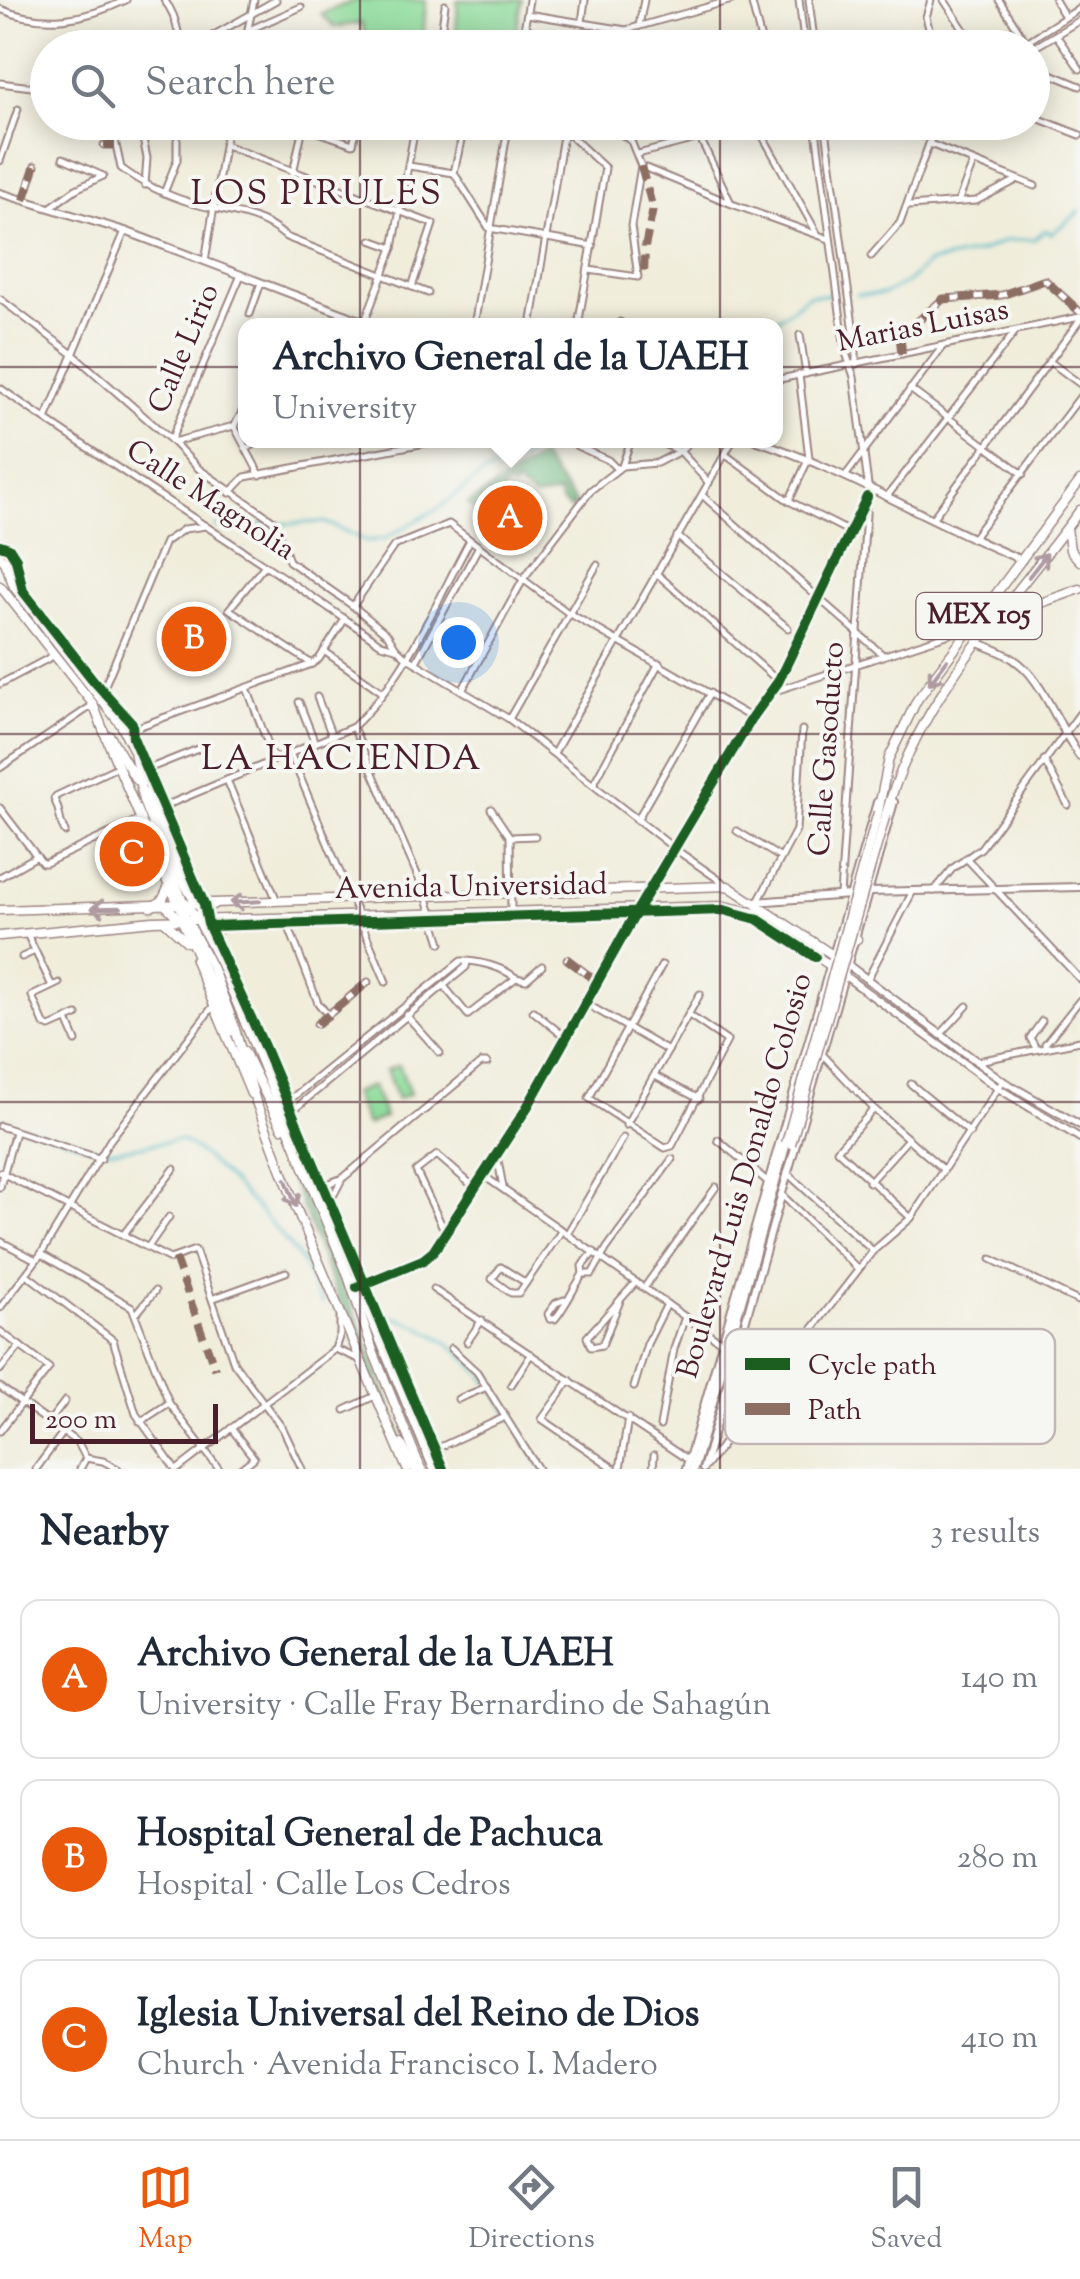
<!DOCTYPE html>
<html lang="en">
<head>
<meta charset="utf-8">
<style>
	body { margin:0; font-family:"Sorts Mill Goudy",serif; background:#f6f6f7; color:#1f2937 }
	.scale { position:absolute; left:30px; bottom:25px; width:188px; box-sizing:border-box; padding-left:10px; border:5px solid #4a1f2b; border-top:0; font-size:28px; line-height:35px; white-space:nowrap; color:#4a1f2b; -webkit-text-stroke:8px #f6f6f2; paint-order:stroke }
	.you { position:absolute; left:458px; top:642px; width:35px; height:35px; margin:-25px; border:8px solid #fff; border-radius:50%; background:#1a73e8; box-shadow:0 0 0 15px #1a73e833 }
	.badge { display:grid; place-items:center; width:65px; height:65px; border-radius:50%; background:#ea580c; color:#fff; font-size:32px; font-weight:700 }
	.pin { position:absolute; translate:-50% -50%; border:5px solid #fff; box-shadow:0 2px 10px #0006 }
	.popup { position:absolute; left:238px; top:318px; width:545px; height:130px; box-sizing:border-box; display:grid; place-content:center; border-radius:20px; background:#fff; filter:drop-shadow(0 2px 8px #0005); font-size:32px; white-space:nowrap; color:#747a83 }
	.popup b { font-size:38px; color:#1f2937 }
	.popup::after { content:''; position:absolute; left:50%; top:100%; margin-left:-20px; border:20px solid transparent; border-top-color:#fff }
	.list { margin:0; padding:0; list-style:none }
	h2 { display:flex; justify-content:space-between; align-items:center; height:130px; margin:0; padding:0 40px; font-size:42px }
	h2 small { font-size:32px; font-weight:400; color:#747a83 }
	.list li { display:grid; grid-template-columns:65px 1fr auto; gap:30px; align-items:center; box-sizing:border-box; height:160px; margin:0 20px 20px; padding:0 20px; border:2px solid #e0e1e3; border-radius:20px }
	.list b { display:block; font-size:38px; white-space:nowrap }
	.list p { margin:0; font-size:32px; white-space:nowrap; color:#747a83 }
	.list em { font-size:32px; font-style:normal; color:#747a83 }
	.icon { flex:none; width:55px; height:55px; fill:none; stroke:currentColor; stroke-width:2; stroke-linecap:round; stroke-linejoin:round }
	.map { position:relative; flex:none; width:1080px; height:1469px; overflow:hidden }
	.search { position:absolute; background:#fff; box-shadow:0 5px 25px #0003; left:30px; right:30px; top:30px; height:110px; display:flex; align-items:center; gap:25px; box-sizing:border-box; padding:0 35px; border-radius:55px; color:#747a83; font-size:38px }
	.sheet { height:670px; background:#fff }
	nav { display:flex; justify-content:space-around; align-items:center; box-sizing:border-box; height:140px; border-top:2px solid #e0e1e3; background:#fff; font-size:28px; color:#747a83 }
	nav a { display:grid; justify-items:center; gap:5px }
	nav .on { color:#ea580c }
	.map>svg:first-child { display:block }
	.green { fill:#8bda99; stroke:#6a7c62; stroke-width:2.5 }
	.forest { fill:#70ba81; stroke:#5d6c56; stroke-width:2.5 }
	.lines { fill:none; stroke-linecap:round; stroke-linejoin:round }
	.stream { stroke:#4bb7c7; stroke-width:2.5 }
	.minor-casing { stroke:#9d8683; stroke-width:9 }
	.tertiary-casing { stroke:#9d8683; stroke-width:10 }
	.secondary-casing { stroke:#9d8683; stroke-width:11 }
	.primary-casing { stroke:#9d8683; stroke-width:11 }
	.minor { stroke:#fff; stroke-width:5 }
	.tertiary { stroke:#fff; stroke-width:6 }
	.secondary { stroke:#fff; stroke-width:8 }
	.primary { stroke:#fff; stroke-width:8 }
	.primary-bridge-casing { stroke:#9d8683; stroke-width:11; stroke-linecap:butt }
	.primary-bridge { stroke:#fff; stroke-width:8 }
	.quiet { stroke:#8d6e63; stroke-width:8; stroke-dasharray:15 8; stroke-linecap:butt }
	.cycleway-casing { stroke:#f6f6f2; stroke-width:16 }
	.cycleway { stroke:#1b5e20; stroke-width:10 }
	.oneway { stroke:#ae9aa0 }
	.grid { fill:none; stroke:#4a1f2b; stroke-width:2.5; stroke-opacity:0.55 }
	.labels { text-anchor:middle; dominant-baseline:central; stroke-width:8; stroke-linejoin:round; paint-order:stroke }
	.shield { fill:#f6f6f2; stroke:#7e6067; stroke-width:2.5 }
	.shield-label { font-size:28px; font-weight:bold; fill:#4a1f2b }
	.street-label { font-size:30px; fill:#4a1f2b; stroke:#f6f6f2 }
	.quarter-label { font-size:35px; letter-spacing:2.5px; fill:#4a1f2b; stroke:#f6f6f2 }
	.key { fill:#f6f6f2; stroke:#c2b6b6; stroke-width:2.5 }
	.key-label { font-size:28px; fill:#4a1f2b }
</style>
</head>
<body>
<div class="map">
<svg width="1080" height="1469" viewBox="0 0 1080 1469">
	<rect width="100%" height="100%" fill="#f6f6f2"/>
	<filter id="ink" filterUnits="userSpaceOnUse"><feTurbulence type="fractalNoise" baseFrequency=".01" numOctaves="2"/><feDisplacementMap in="SourceGraphic" scale="20" xChannelSelector="R" yChannelSelector="G"/><feConvolveMatrix kernelMatrix="1 2 1 2 8 2 1 2 1" color-interpolation-filters="sRGB"/></filter>
	<filter id="wash" filterUnits="userSpaceOnUse"><feTurbulence type="fractalNoise" baseFrequency=".0048" numOctaves="4" result="noise"/><feDisplacementMap in="SourceGraphic" scale="40" xChannelSelector="R" yChannelSelector="G"/><feGaussianBlur stdDeviation="2.25" result="paint"/><feColorMatrix in="noise" values="0 0 0 0 0 0 0 0 0 0 0 0 0 0 0 0 0 1.4 0 .05"/><feComposite in="paint" operator="in"/></filter>
	<g filter="url(#wash)">
		<rect width="100%" height="100%" fill="#f0eddb"/>
		<g class="green">
			<polygon points="356,0 426,0 423,42 364,37 362,23 335,27 321,14"/>
			<polygon points="456,0 522,0 514,47 455,47 458,1"/>
			<polygon points="399,1065 410,1094 397,1099 386,1070"/>
			<polygon points="372,1086 385,1117 366,1125 353,1093"/>
		</g>
		<g class="forest">
			<polygon points="540,457 576,504 572,510 561,502 560,494 534,498 516,484 513,488 508,484 490,507 485,508 482,516 468,504"/>
			<polygon points="250,1072 359,1323 407,1452 396,1436 331,1281"/>
		</g>
		<g class="lines">
			<g class="stream">
				<polyline points="857,295 884,294 908,282 928,263 980,252 1005,241 1034,239 1046,230 1051,234 1080,211"/>
				<polyline points="683,326 687,326"/>
				<polyline points="757,326 775,321 809,295 833,295"/>
				<polyline points="216,527 324,522 367,541 384,539 439,508 483,474 528,456 542,440"/>
				<path d="M 0,1120 L 96,1148 L 115,1150 L 179,1140 C 205,1148 284,1236 301,1261 C 310,1274 312,1291 323,1303"/>
				<path d="M 383,1314 C 473,1337 499,1396 543,1469"/>
			</g>
		</g>
	</g>
	<g filter="url(#ink)">
		<g class="lines">
			<g class="minor-casing">
				<g id="minor">
					<path d="M 164,0 C 177,15 176,30 183,48"/>
					<polyline points="751,0 763,48"/>
					<polyline points="799,0 805,48"/>
					<polyline points="809,0 815,48"/>
					<polyline points="931,0 926,17 934,48"/>
					<polyline points="944,0 976,48"/>
					<polyline points="999,0 1026,42"/>
					<polyline points="1055,0 1065,17"/>
					<path d="M 0,9 C 44,27 85,20 126,0"/>
					<polyline points="527,14 626,30 732,0"/>
					<polyline points="582,22 585,0"/>
					<polyline points="525,25 546,48"/>
					<polyline points="639,26 644,0"/>
					<polyline points="249,30 301,7"/>
					<polyline points="1056,35 1080,69"/>
					<polyline points="191,48 276,0"/>
					<polyline points="244,48 254,0"/>
					<polyline points="439,48 445,5"/>
					<polyline points="521,48 529,0"/>
					<polyline points="1017,48 1080,8"/>
					<polyline points="1032,49 1080,20"/>
					<polyline points="1032,66 1080,86"/>
					<polyline points="0,83 48,89"/>
					<polyline points="1032,116 1080,135"/>
					<path d="M 111,122 L 121,168 C 142,184 166,195 192,203 C 225,213 258,212 286,237 L 428,293"/>
					<polyline points="465,122 454,173 489,228 593,246"/>
					<polyline points="556,122 605,168 578,326"/>
					<polyline points="815,122 845,350 854,377 868,485 840,895"/>
					<polyline points="825,122 856,347 856,364"/>
					<polyline points="756,124 818,235"/>
					<polyline points="303,127 353,144 358,122"/>
					<polyline points="700,138 731,203"/>
					<polyline points="143,139 147,158 145,185"/>
					<polyline points="930,144 1035,186"/>
					<polyline points="104,145 115,145"/>
					<polyline points="225,145 433,224 412,287"/>
					<polyline points="638,154 761,122"/>
					<polyline points="63,158 103,176"/>
					<polyline points="0,161 18,109"/>
					<polyline points="409,166 454,173"/>
					<polyline points="641,166 732,204 829,239"/>
					<polyline points="293,173 304,122"/>
					<polyline points="164,193 177,160 177,140"/>
					<polyline points="24,200 35,166"/>
					<polyline points="958,202 973,163"/>
					<polyline points="909,206 976,201 1015,181"/>
					<polyline points="51,207 76,189 103,176"/>
					<polyline points="371,240 393,248"/>
					<polyline points="871,256 900,223 937,122"/>
					<polyline points="205,261 228,122"/>
					<polyline points="589,270 638,277 631,226 641,166 631,141 605,122"/>
					<polyline points="0,299 74,355 171,440 199,469 274,521 289,561 353,606 388,635 396,648 406,657 509,719 675,849 725,884"/>
					<polyline points="250,314 261,283"/>
					<polyline points="365,321 393,248 416,122"/>
					<polyline points="343,326 345,314"/>
					<polyline points="474,326 509,122"/>
					<polyline points="531,326 564,130"/>
					<polyline points="620,326 620,322"/>
					<polyline points="800,335 806,374"/>
					<polyline points="902,354 900,337 943,299 1002,295 1045,280 1080,312"/>
					<polyline points="1049,361 1080,384"/>
					<polyline points="775,380 1080,317"/>
					<path d="M 0,388 C 125,476 256,556 381,644 L 396,648"/>
					<polyline points="910,389 1023,474"/>
					<polyline points="46,419 125,231"/>
					<polyline points="234,426 260,475"/>
					<polyline points="234,426 245,407"/>
					<polyline points="171,440 241,275"/>
					<polyline points="654,440 680,451 709,483"/>
					<polyline points="173,442 234,426"/>
					<polyline points="577,446 608,460 617,469"/>
					<polyline points="247,448 264,440"/>
					<polyline points="726,455 789,501 850,532"/>
					<polyline points="622,466 631,440"/>
					<polyline points="846,475 943,346"/>
					<polyline points="230,493 245,477 441,440"/>
					<polyline points="702,495 883,655"/>
					<polyline points="888,495 1015,332"/>
					<polyline points="789,501 809,458 799,375"/>
					<polyline points="932,519 1080,320"/>
					<polyline points="677,536 788,628"/>
					<polyline points="972,539 1080,397"/>
					<polyline points="265,565 229,609 312,664"/>
					<polyline points="656,573 777,680"/>
					<polyline points="353,606 394,546 449,524 567,612 752,718"/>
					<polyline points="324,651 382,692"/>
					<polyline points="416,662 479,546"/>
					<polyline points="0,684 55,655"/>
					<polyline points="247,688 274,760"/>
					<polyline points="463,689 524,578 591,490 622,466 657,463 680,451 691,440"/>
					<polyline points="775,691 968,628"/>
					<polyline points="100,697 165,542 184,529 206,526"/>
					<polyline points="317,697 332,736"/>
					<polyline points="299,702 315,743"/>
					<polyline points="509,719 597,565"/>
					<polyline points="353,727 426,895 441,943"/>
					<polyline points="124,732 312,664 319,659 345,619"/>
					<polyline points="290,753 386,982"/>
					<polyline points="554,753 733,440"/>
					<polyline points="1044,760 1068,805"/>
					<polyline points="0,768 93,705"/>
					<polyline points="143,771 203,747"/>
					<polyline points="227,780 277,901"/>
					<polyline points="594,783 659,663"/>
					<polyline points="0,808 42,863 46,863 140,819"/>
					<path d="M 160,808 L 353,727 C 405,678 436,603 470,540"/>
					<polyline points="491,809 510,837 511,911"/>
					<polyline points="637,820 710,693"/>
					<polyline points="737,831 781,858"/>
					<path d="M 65,832 C 58,820 61,811 54,799 L 56,796 L 117,767"/>
					<polyline points="510,837 535,836"/>
					<polyline points="966,858 1080,979"/>
					<polyline points="0,877 37,856"/>
					<polyline points="934,891 953,868 981,848 1080,713"/>
					<polyline points="759,900 796,830 802,730"/>
					<polyline points="285,917 318,1003 328,1015"/>
					<polyline points="27,934 52,986"/>
					<polyline points="22,957 35,951"/>
					<polyline points="567,959 596,981"/>
					<polyline points="662,965 589,1098 665,1148 672,1146 727,1041 689,1015"/>
					<polyline points="516,978 526,980 542,966"/>
					<polyline points="867,980 913,891"/>
					<polyline points="59,983 32,996 44,1024 50,1027 77,1015"/>
					<polyline points="444,986 468,1015 516,978"/>
					<polyline points="585,1003 668,1051"/>
					<polyline points="533,1011 565,1037"/>
					<polyline points="406,1015 440,1053"/>
					<polyline points="67,1020 76,1041"/>
					<polyline points="317,1024 368,982"/>
					<polyline points="940,1035 967,1006"/>
					<polyline points="1045,1044 1080,1000"/>
					<polyline points="1036,1048 1030,1038 1042,1021"/>
					<polyline points="823,1055 874,1109 944,1170"/>
					<polyline points="978,1061 1080,1041"/>
					<polyline points="655,1076 699,1099"/>
					<polyline points="911,1084 970,1133"/>
					<path d="M 278,1103 L 287,1102 L 461,961 C 478,960 504,968 516,978"/>
					<polyline points="874,1109 837,1150 911,1218"/>
					<polyline points="285,1117 466,967 467,961"/>
					<polyline points="626,1125 700,994"/>
					<polyline points="0,1126 101,1159"/>
					<polyline points="718,1140 768,1182"/>
					<polyline points="497,1155 503,1187"/>
					<polyline points="0,1172 170,1259 195,1250 234,1363 283,1429 302,1469"/>
					<polyline points="787,1173 873,1251"/>
					<polyline points="484,1176 721,1342"/>
					<polyline points="869,1182 907,1140"/>
					<polyline points="0,1187 15,1132"/>
					<polyline points="314,1189 343,1178 481,1063 487,1063"/>
					<polyline points="781,1194 858,1269"/>
					<polyline points="323,1215 341,1181"/>
					<polyline points="446,1234 416,1171 437,1155 474,1187"/>
					<polyline points="567,1234 623,1138"/>
					<polyline points="123,1235 174,1169"/>
					<polyline points="0,1241 36,1260"/>
					<polyline points="148,1247 169,1217"/>
					<polyline points="41,1254 132,1307 169,1403 219,1469"/>
					<polyline points="991,1259 1080,1302"/>
					<polyline points="26,1274 113,1340 136,1414 175,1469"/>
					<polyline points="583,1274 592,1274 607,1248 672,1159"/>
					<polyline points="526,1283 501,1267 492,1279 511,1293 519,1293 562,1230"/>
					<polyline points="357,1287 423,1260 433,1252 525,1111 638,909 752,718 778,682 867,497"/>
					<polyline points="644,1288 716,1187"/>
					<polyline points="433,1289 688,1460"/>
					<polyline points="214,1298 286,1272"/>
					<polyline points="620,1301 602,1345 591,1347 587,1337 636,1282"/>
					<polyline points="0,1308 41,1254 110,1140 214,1005"/>
					<polyline points="137,1313 155,1291"/>
					<path d="M 550,1319 L 555,1319 C 566,1306 573,1289 583,1274 L 582,1266 L 594,1252"/>
					<polyline points="550,1319 548,1314 556,1303 564,1300"/>
					<polyline points="0,1331 49,1368 0,1431"/>
					<polyline points="467,1342 482,1320"/>
					<polyline points="451,1348 477,1372 538,1469"/>
					<polyline points="335,1349 359,1359"/>
					<polyline points="0,1370 20,1346"/>
					<polyline points="570,1380 542,1419 615,1469"/>
					<polyline points="511,1385 531,1354"/>
					<polyline points="0,1387 78,1443 86,1458"/>
					<polyline points="634,1387 647,1344 667,1304"/>
					<polyline points="458,1399 487,1387"/>
					<polyline points="345,1410 375,1396"/>
					<polyline points="49,1422 65,1401"/>
					<polyline points="140,1422 169,1403"/>
					<polyline points="660,1426 674,1349 685,1317"/>
					<polyline points="231,1428 254,1458 240,1469"/>
					<polyline points="427,1453 505,1417"/>
					<polyline points="86,1458 103,1461 118,1469"/>
					<polyline points="706,1466 873,1251 911,1218 1003,1081"/>
					<polyline points="36,1469 64,1431"/>
					<polyline points="80,1469 86,1458"/>
					<polyline points="178,1469 335,1349 340,1334 340,1316"/>
					<polyline points="620,1469 628,1418"/>
					<polyline points="653,1469 654,1455"/>
				</g>
			</g>
			<g class="tertiary-casing">
				<g id="tertiary">
					<polyline points="0,193 125,231 376,326"/>
					<path d="M 755,440 C 848,471 931,523 1022,560"/>
					<path d="M 979,643 C 993,649 1009,654 1021,665 C 1043,683 1061,731 1080,757"/>
					<polyline points="870,892 1080,887"/>
					<polyline points="754,902 850,895"/>
					<polyline points="848,965 1003,1081 1080,1125"/>
					<polyline points="845,976 998,1088 1080,1138"/>
					<polyline points="351,1278 357,1287 433,1469"/>
					<polyline points="686,1469 877,802"/>
					<polyline points="703,1469 894,802"/>
				</g>
			</g>
			<g class="secondary-casing">
				<g id="secondary">
					<polyline points="0,910 728,886 848,965"/>
					<polyline points="0,936 153,921 725,906 755,913 845,976"/>
				</g>
			</g>
			<g class="primary-casing">
				<g id="primary">
					<polyline points="1067,528 1070,550 1080,561"/>
					<polyline points="0,557 5,562 14,587 121,725 134,751 143,801 182,899 198,920 221,964 347,1273 373,1351 421,1469"/>
					<polyline points="0,586 93,704 110,747 168,884 212,967 233,1022 256,1102 297,1210 407,1469"/>
					<polyline points="996,619 1080,589"/>
					<polyline points="110,736 136,780"/>
					<polyline points="140,764 201,904"/>
					<path d="M 144,792 C 171,833 174,888 212,920"/>
					<polyline points="878,812 889,758 917,700 1080,481"/>
					<path d="M 886,814 C 919,696 1009,607 1080,510"/>
					<polyline points="166,906 182,921 232,1031"/>
					<polyline points="151,907 162,901 168,888"/>
					<polyline points="201,912 214,904"/>
					<polyline points="165,922 187,942"/>
					<polyline points="839,934 841,942 846,945 857,939"/>
					<polyline points="216,947 217,928 245,920"/>
					<polyline points="195,960 251,1094"/>
					<polyline points="244,1051 282,1128"/>
					<polyline points="401,1444 415,1469"/>
					<polyline points="693,1469 786,1143"/>
				</g>
			</g>
			<use href="#minor" class="minor"/>
			<use href="#tertiary" class="tertiary"/>
			<use href="#secondary" class="secondary"/>
			<use href="#primary" class="primary"/>
			<g class="primary-bridge-casing">
				<g id="primary-bridge">
					<polyline points="786,1143 878,812"/>
					<polyline points="791,1144 886,814"/>
				</g>
			</g>
			<use href="#primary-bridge" class="primary-bridge"/>
			<g class="quiet">
				<polyline points="104,145 115,145"/>
				<polyline points="641,166 653,209 645,247 644,277"/>
				<polyline points="24,200 35,166"/>
				<polyline points="902,354 900,337 943,299 1002,295 1045,280 1080,312"/>
				<polyline points="567,959 597,982"/>
				<polyline points="317,1024 368,982"/>
				<polyline points="175,1258 215,1369"/>
			</g>
			<g class="cycleway-casing">
				<g id="cycleway">
					<polyline points="0,545 9,548 16,559 23,591 93,680 132,723 133,738 204,904 208,924 263,1044 443,1469"/>
					<polyline points="210,926 724,910 757,919 815,957"/>
					<polyline points="357,1287 423,1260 433,1252 525,1111 638,909 752,718 778,682 867,497"/>
				</g>
			</g>
			<use href="#cycleway" class="cycleway"/>
		</g>
		<defs><path id="oneway-shaft" d="M-6 0H5M1.5-3L5.5 0L1.5 3" fill="none" stroke-width="1.6" stroke-linecap="round" stroke-linejoin="round" transform="scale(2.5)"/></defs>
		<g class="oneway">
			<use href="#oneway-shaft" transform="translate(1038 565) rotate(-52)"/>
			<use href="#oneway-shaft" transform="translate(938 672) rotate(127)"/>
			<use href="#oneway-shaft" transform="translate(245 902) rotate(177)"/>
			<use href="#oneway-shaft" transform="translate(106 908) rotate(179)"/>
			<use href="#oneway-shaft" transform="translate(291 1193) rotate(69)"/>
		</g>
	</g>
	<path class="grid" d="M 360,0 L 360,48M 720,0 L 720,48M 360,122 L 360,1469M 720,122 L 720,1469M 0,367 L 1080,367M 0,734 L 1080,734M 0,1102 L 1080,1102"/>
	<g class="labels">
		<rect class="shield" x="916.5" y="593" width="125" height="46" rx="8"/>
		<g class="shield-label">
			<text x="979" y="616">MEX 105</text>
		</g>
		<g class="street-label">
			<text transform="translate(923 327) rotate(-11)">Marias Luisas</text>
			<text transform="translate(185 349) rotate(-67)">Calle Lirio</text>
			<text transform="translate(210 501) rotate(33)">Calle Magnolia</text>
			<text transform="translate(828 749) rotate(-86)">Calle Gasoducto</text>
			<text transform="translate(471 888) rotate(-1)">Avenida Universidad</text>
			<text transform="translate(746 1176) rotate(-74)">Boulevard Luis Donaldo Colosio</text>
		</g>
		<g class="quarter-label">
			<text x="317" y="195">LOS PIRULES</text>
			<text x="342" y="760">LA HACIENDA</text>
		</g>
	</g>
	<rect x="725" y="1329" width="330" height="115" rx="15" class="key"/>
	<rect x="745" y="1358" width="45" height="12" fill="#1b5e20"/>
	<rect x="745" y="1403" width="45" height="12" fill="#8d6e63"/>
	<g class="key-label">
		<text x="808" y="1374">Cycle path</text>
		<text x="808" y="1419">Path</text>
	</g>
</svg>
<div class="scale">200 m</div>
<div class="you"></div>
<div class="pin badge" style="left:510px;top:518px">A</div>
<div class="popup"><b>Archivo General de la UAEH</b>University</div>
<div class="pin badge" style="left:194px;top:639px">B</div>
<div class="pin badge" style="left:132px;top:854px">C</div>
<div class="search"><svg class="icon" aria-label="search" viewBox="0 0 24 24"><circle cx="10" cy="10" r="6"/><path d="M15 15l6 6"/></svg>Search here</div>
</div>
<section class="sheet">
<h2>Nearby<small>3 results</small></h2>
<ul class="list">
<li><span class="badge">A</span><div><b>Archivo General de la UAEH</b><p>University · Calle Fray Bernardino de Sahagún</p></div><em>140 m</em></li>
<li><span class="badge">B</span><div><b>Hospital General de Pachuca</b><p>Hospital · Calle Los Cedros</p></div><em>280 m</em></li>
<li><span class="badge">C</span><div><b>Iglesia Universal del Reino de Dios</b><p>Church · Avenida Francisco I. Madero</p></div><em>410 m</em></li>
</ul>
</section>
<nav>
<a class="on"><svg class="icon" aria-label="map" viewBox="0 0 24 24"><path d="M3 6l6-2 6 2 6-2v14l-6 2-6-2-6 2zM9 4v14M15 6v14"/></svg>Map</a>
<a><svg class="icon" aria-label="directions" viewBox="0 0 24 24"><path d="M12 3l9 9-9 9-9-9zM9 14v-3h6M13 9l2 2-2 2"/></svg>Directions</a>
<a><svg class="icon" aria-label="saved" viewBox="0 0 24 24"><path d="M7 4h10v16l-5-4-5 4z"/></svg>Saved</a>
</nav>
</body>
</html>
